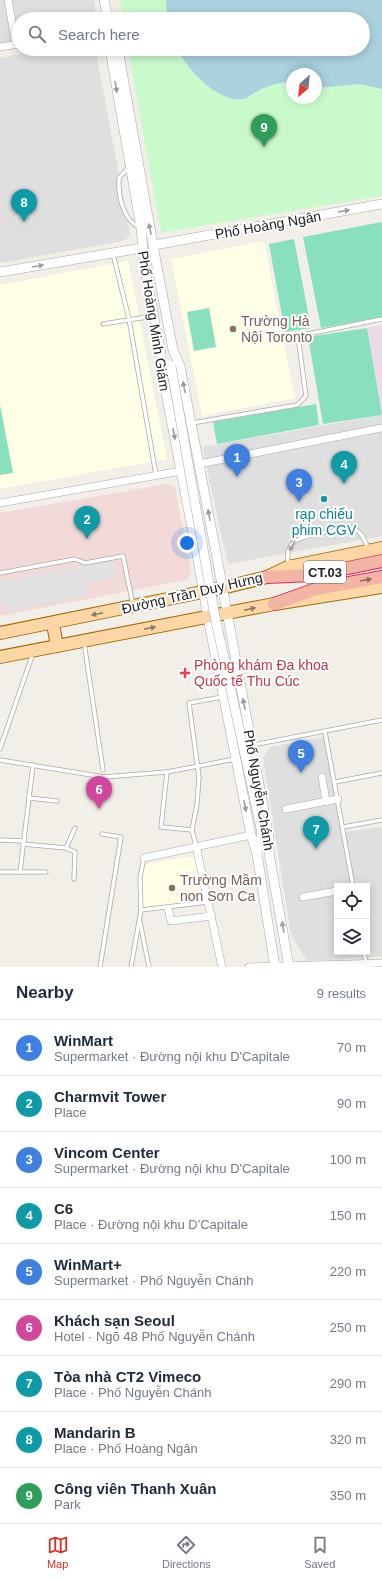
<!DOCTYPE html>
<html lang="en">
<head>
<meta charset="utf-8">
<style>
	body { margin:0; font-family:Arial,sans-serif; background:#f6f6f7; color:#1f2937 }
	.controls { position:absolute; right:12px; bottom:12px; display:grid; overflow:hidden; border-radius:0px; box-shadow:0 2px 10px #0003 }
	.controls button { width:36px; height:36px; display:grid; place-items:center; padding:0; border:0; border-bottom:1px solid #e0e1e3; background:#fff; color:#1f2937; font:20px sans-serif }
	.compass { position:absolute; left:286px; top:68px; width:36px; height:36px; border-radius:50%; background:#fff; box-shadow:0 2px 10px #0003; rotate:207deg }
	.you { position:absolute; left:187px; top:543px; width:14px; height:14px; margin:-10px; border:3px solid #fff; border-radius:50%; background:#1a73e8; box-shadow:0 0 0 6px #1a73e833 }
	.badge { display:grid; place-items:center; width:26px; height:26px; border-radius:50%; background:#d93025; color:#fff; font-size:13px; font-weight:700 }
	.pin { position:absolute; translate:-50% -33px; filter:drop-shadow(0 1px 2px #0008) }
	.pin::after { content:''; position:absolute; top:21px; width:14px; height:12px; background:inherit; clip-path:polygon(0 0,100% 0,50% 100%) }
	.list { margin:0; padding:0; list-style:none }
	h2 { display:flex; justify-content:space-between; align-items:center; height:52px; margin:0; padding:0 16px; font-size:17px }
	h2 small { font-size:13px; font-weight:400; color:#747a83 }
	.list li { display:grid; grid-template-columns:26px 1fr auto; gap:12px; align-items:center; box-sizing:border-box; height:56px; padding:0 16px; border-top:1px solid #e0e1e3 }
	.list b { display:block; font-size:15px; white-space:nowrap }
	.list p { margin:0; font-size:13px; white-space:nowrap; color:#747a83 }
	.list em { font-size:13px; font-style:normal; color:#747a83 }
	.icon { flex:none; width:22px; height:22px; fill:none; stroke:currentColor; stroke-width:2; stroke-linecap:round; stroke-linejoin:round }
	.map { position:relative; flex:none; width:382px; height:967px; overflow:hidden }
	.search { position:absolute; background:#fff; box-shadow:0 2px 10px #0003; left:12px; right:12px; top:12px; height:44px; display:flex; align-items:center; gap:10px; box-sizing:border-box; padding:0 14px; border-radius:22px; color:#747a83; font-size:15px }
	.sheet { height:556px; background:#fff }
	nav { display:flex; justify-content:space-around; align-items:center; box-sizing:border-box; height:56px; border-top:1px solid #e0e1e3; background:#fff; font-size:11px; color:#747a83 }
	nav a { display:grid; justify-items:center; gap:2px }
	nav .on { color:#d93025 }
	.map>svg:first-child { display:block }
	.residential { fill:#e0dfdf; fill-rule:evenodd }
	.commercial { fill:#f2dad9 }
	.industrial { fill:#ebdbe8 }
	.education { fill:#ffffe5 }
	.park { fill:#c8facc; fill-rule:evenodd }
	.pitch { fill:#88e0be }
	.parking { fill:#e2e2e2 }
	.water { fill:#aad3df }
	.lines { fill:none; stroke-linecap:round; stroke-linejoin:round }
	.service-casing { stroke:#a9a9a9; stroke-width:5 }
	.minor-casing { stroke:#a9a9a9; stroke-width:8 }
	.tertiary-casing { stroke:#a9a9a9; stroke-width:10 }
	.primary-casing { stroke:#a06b00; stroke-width:14 }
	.trunk-casing { stroke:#dc2a67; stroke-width:14 }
	.service { stroke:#fff; stroke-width:3.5 }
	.minor { stroke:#fff; stroke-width:7 }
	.tertiary { stroke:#fff; stroke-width:9 }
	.primary { stroke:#fcd6a4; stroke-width:12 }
	.trunk { stroke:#f2b4a3; stroke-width:12 }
	.tertiary-bridge-casing { stroke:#a9a9a9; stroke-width:10; stroke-linecap:butt }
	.tertiary-bridge { stroke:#fff; stroke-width:9 }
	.oneway { fill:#9c9c9c }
	.oneway2 { fill:#8a6b62 }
	.oneway3 { fill:#8f7c63 }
	.education-dot { fill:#8d6e63; stroke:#fff; stroke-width:1.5 }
	.culture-dot { fill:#0f9aa8; stroke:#fff; stroke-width:1.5 }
	.health-dot { fill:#e0444e; stroke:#fff; stroke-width:1.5 }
	.labels { text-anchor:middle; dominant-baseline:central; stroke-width:4; stroke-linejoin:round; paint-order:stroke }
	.shield { fill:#fff; stroke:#646464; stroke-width:1 }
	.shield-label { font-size:13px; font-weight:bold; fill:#222 }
	.street-label { font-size:14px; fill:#222; stroke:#fff }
	.education-label { font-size:14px; fill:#785e54; stroke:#fff; text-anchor:start }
	.culture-label { font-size:14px; fill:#0d838f; stroke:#fff }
	.health-label { font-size:14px; fill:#be3a42; stroke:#fff; text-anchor:start }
</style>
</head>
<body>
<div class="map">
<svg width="382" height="967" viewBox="0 0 382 967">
	<rect width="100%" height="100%" fill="#f2efe9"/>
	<g class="residential">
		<polygon points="0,0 94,0 96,17 95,19 19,19 19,41 0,44"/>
		<polygon points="46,49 93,49 96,52 130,234 127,239 119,242 0,263 0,58"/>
		<polygon points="382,415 382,536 228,564 202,447"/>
		<path d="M 328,736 L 344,832 L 382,827 L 382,956 L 307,961 L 291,935 L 263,758 L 270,747 ZM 337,886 L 367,886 L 367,952 L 337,952 Z"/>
	</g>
	<polygon class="commercial" points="167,484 175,488 191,572 186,580 0,616 0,513"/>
	<polygon class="industrial" points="382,325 382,415 367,328"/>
	<g class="education">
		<polygon points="264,241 295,398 202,416 171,259"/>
		<polygon points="128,261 167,459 0,489 0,285"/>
		<polygon points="195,856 205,900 143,909 141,876 145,864"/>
	</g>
	<path class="park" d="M 120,0 L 382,0 L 382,196 L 161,233 L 128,49 L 363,49 L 363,19 L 123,19 ZM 292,74 L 316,74 L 316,98 L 292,98 Z"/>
	<g class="pitch">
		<polygon points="382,222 382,317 321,328 303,237"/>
		<polygon points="294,239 311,328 285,332 269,244"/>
		<polygon points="209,308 216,347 194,351 187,312"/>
		<polygon points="367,328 382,415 323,424 308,337"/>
		<polygon points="316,404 319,425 217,444 213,422"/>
		<polygon points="0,405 13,473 0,475"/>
	</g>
	<polygon class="parking" points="113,560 116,577 87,582 89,595 7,611 6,604 0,605 0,582"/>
	<path class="water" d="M 166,0 L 382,0 L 382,89 L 360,84 L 316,88 L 316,74 L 292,74 L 292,82 C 278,82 266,86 254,93 C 250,95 247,99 243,99 C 218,103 187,69 177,49 L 363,49 L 363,19 L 167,19 Z"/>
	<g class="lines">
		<g class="service-casing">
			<g id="service">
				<path d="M 129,167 L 119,178 C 118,196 123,220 140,228"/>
				<polyline points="114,258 129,319 156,475"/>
				<polyline points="103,324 153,316"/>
				<polyline points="192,423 297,405 306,396 298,336 382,319"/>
				<path d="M 288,565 C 287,557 288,547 294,542 C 302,535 339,530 351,528 C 361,530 364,539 368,548"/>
				<polyline points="0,573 75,559 85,563 123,556 133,605"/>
				<polyline points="84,642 103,770"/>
				<polyline points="325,732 353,886"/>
				<polyline points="253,745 382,720"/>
				<polyline points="0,749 33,653"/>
				<polyline points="0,760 104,777 167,772 235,759"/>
				<polyline points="167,772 161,827 192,830"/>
				<polyline points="335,782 382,773"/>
				<polyline points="29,798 57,801"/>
				<polyline points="343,827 382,820"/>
				<polyline points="0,840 24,841"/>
				<polyline points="23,844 66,848 75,828"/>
				<polyline points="196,846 192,830 197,804 199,777 189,703 222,697"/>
				<polyline points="66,848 75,852 74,879"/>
				<polyline points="0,872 46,872"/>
				<polyline points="20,872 33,765"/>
				<polyline points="141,910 140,877 144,858"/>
				<polyline points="140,922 149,967"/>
				<polyline points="364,952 366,963"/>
				<polyline points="100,967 121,837 102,834"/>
				<polyline points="131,967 141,910 208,902"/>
			</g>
		</g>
		<g class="minor-casing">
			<g id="minor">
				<polyline points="8,0 16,45"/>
				<polyline points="0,47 19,44"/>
				<polyline points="199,464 382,428"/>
				<polyline points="0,503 181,471"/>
				<polyline points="322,777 326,801"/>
				<polyline points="286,809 338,799"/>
				<polyline points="196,846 222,967"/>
				<polyline points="144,858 251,835"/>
				<polyline points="303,897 337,891"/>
				<polyline points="168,908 171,921 212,916"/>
				<polyline points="249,967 382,963"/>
			</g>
		</g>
		<g class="tertiary-casing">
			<g id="tertiary">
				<polyline points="104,0 108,19"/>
				<polyline points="110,49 141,228 145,270 161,354 161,367 197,554 208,618 251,835 257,854 275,967"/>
				<path d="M 118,49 L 157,267 L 173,350 L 180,366 C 211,523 240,681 269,838 L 269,853 L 289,967"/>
				<polyline points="154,245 382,204"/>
				<polyline points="0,272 142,248"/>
				<polyline points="257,853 262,833"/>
			</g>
		</g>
		<g class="primary-casing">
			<g id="primary">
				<polyline points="53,624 57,646"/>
				<polyline points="0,633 222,588 267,577 288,567 382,548"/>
				<polyline points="0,657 274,604 382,587"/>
			</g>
		</g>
		<g class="trunk-casing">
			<g id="trunk">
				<polyline points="267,577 313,575 382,561"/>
				<polyline points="274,604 316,589 382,577"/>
			</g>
		</g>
		<use href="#service" class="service"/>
		<use href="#minor" class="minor"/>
		<use href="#tertiary" class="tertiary"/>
		<use href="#primary" class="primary"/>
		<use href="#trunk" class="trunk"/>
		<g class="tertiary-bridge-casing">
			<polyline id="tertiary-bridge" points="171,366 215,617 262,833"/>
		</g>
		<use href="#tertiary-bridge" class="tertiary-bridge"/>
	</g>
	<defs><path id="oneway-solid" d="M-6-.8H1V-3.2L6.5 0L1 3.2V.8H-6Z"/></defs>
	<g class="oneway">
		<use href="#oneway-solid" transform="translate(116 87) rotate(80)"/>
		<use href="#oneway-solid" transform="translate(344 211) rotate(-10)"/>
		<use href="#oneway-solid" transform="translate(150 229) rotate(-102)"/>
		<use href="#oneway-solid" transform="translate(38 266) rotate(-10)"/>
		<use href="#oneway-solid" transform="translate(184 387) rotate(-101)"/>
		<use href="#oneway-solid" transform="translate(174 434) rotate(79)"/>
		<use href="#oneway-solid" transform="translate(209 515) rotate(-101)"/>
		<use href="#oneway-solid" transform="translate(292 546) rotate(121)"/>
		<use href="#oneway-solid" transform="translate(244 704) rotate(-101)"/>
		<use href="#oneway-solid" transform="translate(245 806) rotate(79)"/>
		<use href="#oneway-solid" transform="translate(283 927) rotate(-100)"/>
	</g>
	<use class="oneway2" href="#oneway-solid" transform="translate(366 580) rotate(-10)"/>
	<g class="oneway3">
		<use href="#oneway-solid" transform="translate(250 609) rotate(-12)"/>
		<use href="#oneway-solid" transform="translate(97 614) rotate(169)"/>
		<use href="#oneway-solid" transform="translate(150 628) rotate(-11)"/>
	</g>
	<g class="education-dot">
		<circle cx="233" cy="329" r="4"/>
		<circle cx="172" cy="888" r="4"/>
	</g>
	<circle class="culture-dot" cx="324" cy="499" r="4"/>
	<path class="health-dot" d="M183 667h4v4h4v4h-4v4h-4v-4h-4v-4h4z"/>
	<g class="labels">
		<rect class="shield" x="304" y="561" width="42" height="22" rx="3"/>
		<g class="shield-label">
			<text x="325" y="572">CT.03</text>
		</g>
		<g class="street-label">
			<text transform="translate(268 225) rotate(-10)">Phố Hoàng Ngân</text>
			<text transform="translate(154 321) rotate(81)">Phố Hoàng Minh Giám</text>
			<text transform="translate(192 593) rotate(-13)">Đường Trần Duy Hưng</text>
			<text transform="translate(259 790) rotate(80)">Phố Nguyễn Chánh</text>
		</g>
		<g class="education-label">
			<text x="241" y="321">Trường Hà<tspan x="241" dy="16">Nội Toronto</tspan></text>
			<text x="180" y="880">Trường Mầm<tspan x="180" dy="16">non Sơn Ca</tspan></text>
		</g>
		<g class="culture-label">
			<text x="324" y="514">rạp chiếu<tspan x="324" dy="16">phim CGV</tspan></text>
		</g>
		<g class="health-label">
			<text x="194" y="665">Phòng khám Đa khoa<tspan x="194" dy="16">Quốc tế Thu Cúc</tspan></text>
		</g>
	</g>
</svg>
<div class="controls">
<button><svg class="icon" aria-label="locate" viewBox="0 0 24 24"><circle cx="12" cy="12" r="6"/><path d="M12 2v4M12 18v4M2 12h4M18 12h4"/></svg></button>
<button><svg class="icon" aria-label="layers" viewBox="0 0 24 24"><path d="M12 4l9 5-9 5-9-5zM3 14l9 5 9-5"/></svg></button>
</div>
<svg class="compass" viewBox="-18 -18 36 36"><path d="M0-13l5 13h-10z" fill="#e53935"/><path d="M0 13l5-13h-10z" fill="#747a83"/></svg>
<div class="you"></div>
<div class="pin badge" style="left:237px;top:477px;background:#3f7fe0">1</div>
<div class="pin badge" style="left:87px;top:539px;background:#0f9aa8">2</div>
<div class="pin badge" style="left:299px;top:502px;background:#3f7fe0">3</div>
<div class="pin badge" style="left:344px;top:484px;background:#0f9aa8">4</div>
<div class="pin badge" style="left:301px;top:773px;background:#3f7fe0">5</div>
<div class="pin badge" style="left:99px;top:809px;background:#d1479c">6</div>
<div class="pin badge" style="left:316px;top:849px;background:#0f9aa8">7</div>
<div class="pin badge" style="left:24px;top:222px;background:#0f9aa8">8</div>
<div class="pin badge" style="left:264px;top:147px;background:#2e9e5b">9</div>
<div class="search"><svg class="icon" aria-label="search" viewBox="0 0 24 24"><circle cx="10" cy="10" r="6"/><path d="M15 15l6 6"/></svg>Search here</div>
</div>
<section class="sheet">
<h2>Nearby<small>9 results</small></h2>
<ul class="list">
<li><span class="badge" style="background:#3f7fe0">1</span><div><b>WinMart</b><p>Supermarket · Đường nội khu D'Capitale</p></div><em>70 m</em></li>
<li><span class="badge" style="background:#0f9aa8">2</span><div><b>Charmvit Tower</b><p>Place</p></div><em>90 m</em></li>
<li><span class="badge" style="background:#3f7fe0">3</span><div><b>Vincom Center</b><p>Supermarket · Đường nội khu D'Capitale</p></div><em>100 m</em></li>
<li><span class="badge" style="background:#0f9aa8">4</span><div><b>C6</b><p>Place · Đường nội khu D'Capitale</p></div><em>150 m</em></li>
<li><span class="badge" style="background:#3f7fe0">5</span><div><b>WinMart+</b><p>Supermarket · Phố Nguyễn Chánh</p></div><em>220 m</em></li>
<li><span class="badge" style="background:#d1479c">6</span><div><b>Khách sạn Seoul</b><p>Hotel · Ngõ 48 Phố Nguyễn Chánh</p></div><em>250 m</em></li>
<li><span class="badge" style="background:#0f9aa8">7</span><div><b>Tòa nhà CT2 Vimeco</b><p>Place · Phố Nguyễn Chánh</p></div><em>290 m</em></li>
<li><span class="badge" style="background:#0f9aa8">8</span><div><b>Mandarin B</b><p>Place · Phố Hoàng Ngân</p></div><em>320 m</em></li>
<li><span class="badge" style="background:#2e9e5b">9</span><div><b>Công viên Thanh Xuân</b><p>Park</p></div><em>350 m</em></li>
</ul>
</section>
<nav>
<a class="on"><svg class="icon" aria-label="map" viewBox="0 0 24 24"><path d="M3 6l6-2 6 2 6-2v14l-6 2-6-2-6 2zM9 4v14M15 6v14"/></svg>Map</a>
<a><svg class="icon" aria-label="directions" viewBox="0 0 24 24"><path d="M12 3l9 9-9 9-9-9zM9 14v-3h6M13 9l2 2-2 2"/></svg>Directions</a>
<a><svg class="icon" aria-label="saved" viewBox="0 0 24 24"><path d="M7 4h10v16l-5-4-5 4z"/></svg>Saved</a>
</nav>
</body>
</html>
